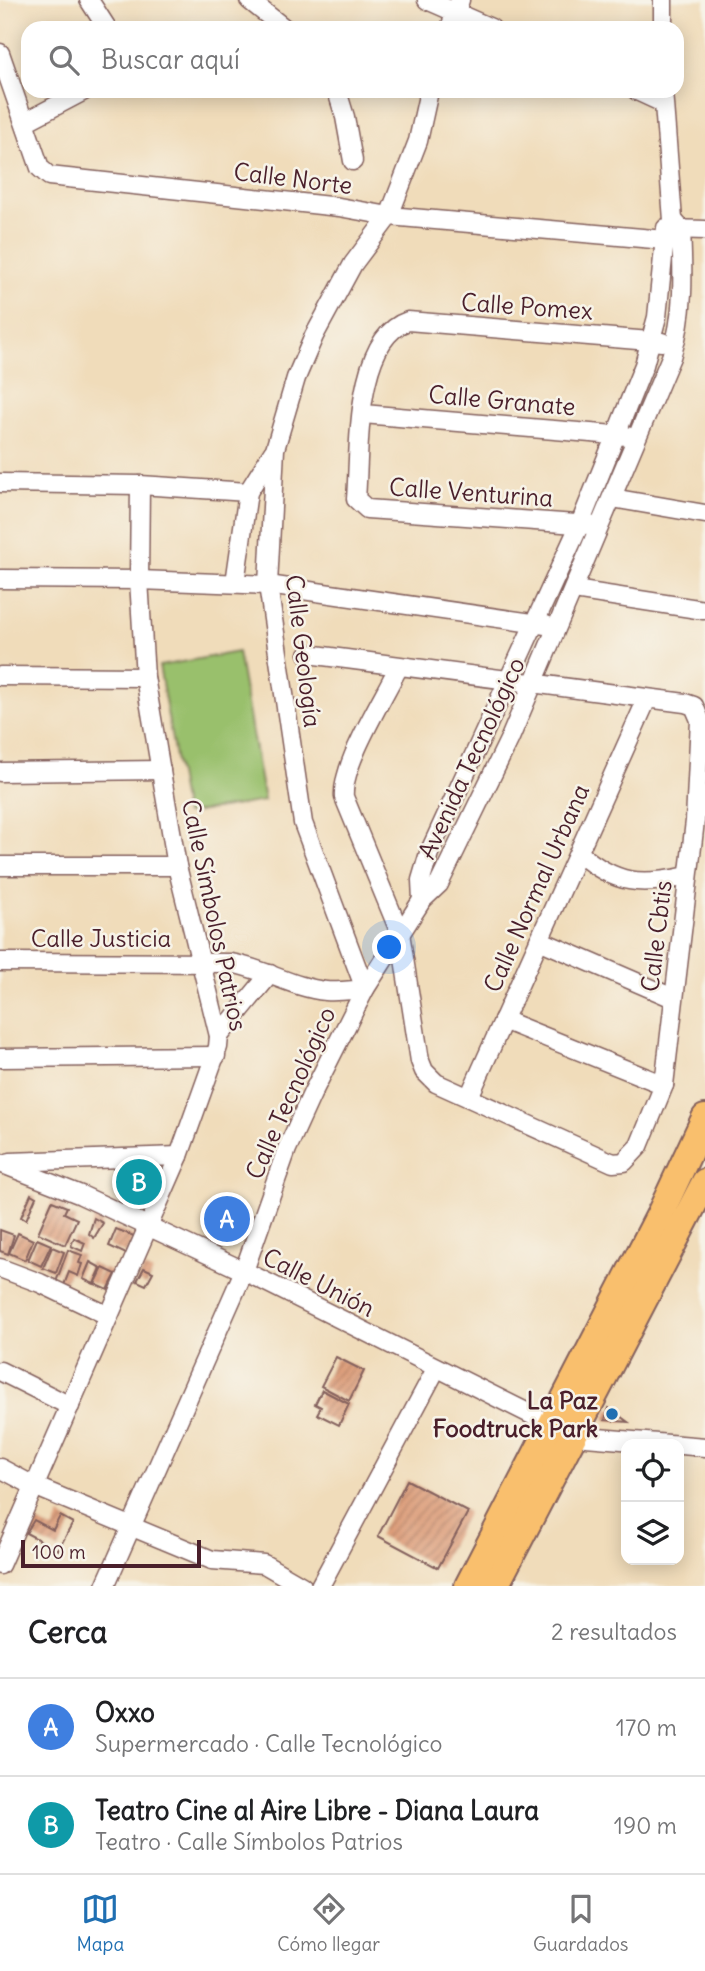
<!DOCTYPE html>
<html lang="es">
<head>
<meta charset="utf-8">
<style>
	body { margin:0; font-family:Delius,sans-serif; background:#f2f2f2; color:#202124 }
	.controls { position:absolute; right:21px; bottom:21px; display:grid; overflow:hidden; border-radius:14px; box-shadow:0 4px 18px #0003 }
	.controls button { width:63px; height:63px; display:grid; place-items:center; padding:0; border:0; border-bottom:2px solid #e0e0e0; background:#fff; color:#202124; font:35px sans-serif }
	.scale { position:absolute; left:21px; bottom:18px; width:180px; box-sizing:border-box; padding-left:7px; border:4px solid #4a1f2b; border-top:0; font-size:19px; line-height:24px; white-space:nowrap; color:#4a1f2b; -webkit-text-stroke:5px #f7f3e8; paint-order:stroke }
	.you { position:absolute; left:390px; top:948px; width:24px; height:24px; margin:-18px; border:5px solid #fff; border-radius:50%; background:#1a73e8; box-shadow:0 0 0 10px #1a73e833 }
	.badge { display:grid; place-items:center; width:46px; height:46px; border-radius:50%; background:#1f6fb2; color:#fff; font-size:23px; font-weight:700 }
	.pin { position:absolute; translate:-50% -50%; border:4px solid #fff; box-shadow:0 2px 7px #0006 }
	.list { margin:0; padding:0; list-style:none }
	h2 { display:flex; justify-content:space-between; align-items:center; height:91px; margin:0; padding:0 28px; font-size:30px }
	h2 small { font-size:23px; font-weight:400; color:#757577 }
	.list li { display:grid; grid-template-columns:46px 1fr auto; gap:21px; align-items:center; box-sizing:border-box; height:98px; padding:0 28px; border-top:2px solid #e0e0e0 }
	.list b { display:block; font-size:26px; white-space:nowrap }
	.list p { margin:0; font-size:23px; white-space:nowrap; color:#757577 }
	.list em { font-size:23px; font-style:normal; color:#757577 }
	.icon { flex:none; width:38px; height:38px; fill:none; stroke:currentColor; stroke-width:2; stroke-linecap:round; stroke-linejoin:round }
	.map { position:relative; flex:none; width:705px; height:1586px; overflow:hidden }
	.search { position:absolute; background:#fff; box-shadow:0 4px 18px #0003; left:21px; right:21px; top:21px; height:77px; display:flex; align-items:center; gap:18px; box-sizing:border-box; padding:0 24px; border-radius:21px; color:#757577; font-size:26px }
	.sheet { height:287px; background:#fff }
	nav { display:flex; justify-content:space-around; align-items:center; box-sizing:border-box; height:98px; border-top:2px solid #e0e0e0; background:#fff; font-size:19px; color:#757577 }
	nav a { display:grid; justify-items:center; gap:4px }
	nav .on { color:#1f6fb2 }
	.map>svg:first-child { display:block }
	.green { fill:#99c06c; stroke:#72704c; stroke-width:2 }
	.building { fill:url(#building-hatch) }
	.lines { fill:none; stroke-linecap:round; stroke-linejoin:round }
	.minor-casing { stroke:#84615d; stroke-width:21 }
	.highway-casing { stroke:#84615d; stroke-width:30 }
	.minor { stroke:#fff; stroke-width:18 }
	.highway { stroke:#f9bf6d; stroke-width:26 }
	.poi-dot { fill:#1f6fb2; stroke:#f7f3e8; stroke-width:2.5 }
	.labels { text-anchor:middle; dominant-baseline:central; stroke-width:5; stroke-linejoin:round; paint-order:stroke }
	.street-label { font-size:24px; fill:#4a1f2b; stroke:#f7f3e8 }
	.poi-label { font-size:24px; font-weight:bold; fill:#4a1f2b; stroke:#f7f3e8; text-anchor:end }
</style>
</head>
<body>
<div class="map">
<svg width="705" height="1586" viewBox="0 0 705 1586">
	<defs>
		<pattern id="building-hatch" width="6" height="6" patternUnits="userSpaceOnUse" patternTransform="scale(1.75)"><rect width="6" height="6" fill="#db9a76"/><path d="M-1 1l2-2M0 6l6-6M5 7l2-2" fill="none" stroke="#b47d61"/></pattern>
	</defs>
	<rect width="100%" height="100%" fill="#f7f3e8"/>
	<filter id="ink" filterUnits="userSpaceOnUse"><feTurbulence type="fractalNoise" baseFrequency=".0143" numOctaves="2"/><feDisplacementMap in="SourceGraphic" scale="14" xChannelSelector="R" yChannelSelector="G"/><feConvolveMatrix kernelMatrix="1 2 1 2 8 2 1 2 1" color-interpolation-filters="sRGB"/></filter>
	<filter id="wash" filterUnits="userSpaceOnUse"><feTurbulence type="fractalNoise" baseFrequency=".00686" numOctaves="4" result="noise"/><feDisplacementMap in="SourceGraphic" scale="28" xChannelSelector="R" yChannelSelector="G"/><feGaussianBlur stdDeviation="1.57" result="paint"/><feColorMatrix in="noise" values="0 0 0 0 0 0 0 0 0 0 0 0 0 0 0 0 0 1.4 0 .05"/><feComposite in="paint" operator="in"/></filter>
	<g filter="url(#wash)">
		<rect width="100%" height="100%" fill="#f0dcba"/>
		<polygon class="green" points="238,652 264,801 185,814 159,666"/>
		<g id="blocks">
			<g class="building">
				<polygon points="31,1194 36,1197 26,1220 21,1217"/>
				<polygon points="52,1201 67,1207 64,1213 77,1219 65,1245 38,1233"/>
				<polygon points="214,1201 248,1215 239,1238 206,1223"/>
				<polygon points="94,1218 103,1223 94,1238 89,1234"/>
				<polygon points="116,1229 134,1236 126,1254 109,1246"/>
				<polygon points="0,1230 14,1235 8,1254 0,1251"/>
				<polygon points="18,1233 33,1240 25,1260 9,1253"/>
				<polygon points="74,1238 85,1243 82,1251 71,1246"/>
				<polygon points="37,1239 51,1245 41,1266 28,1260"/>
				<polygon points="52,1247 64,1252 56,1273 43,1268"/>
				<polygon points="68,1250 82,1255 79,1263 82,1264 78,1276 69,1272 64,1285 56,1282"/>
				<polygon points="90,1262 101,1268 94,1284 83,1279"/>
				<polygon points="103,1268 116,1274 108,1290 95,1284"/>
				<polygon points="144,1268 153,1272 146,1285 137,1281"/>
				<polygon points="336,1357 364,1371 349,1401 321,1386"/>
				<polygon points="322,1390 349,1404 339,1425 317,1414 321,1407 315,1404"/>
				<polygon points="609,1408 628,1422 605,1420"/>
				<polygon points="407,1480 468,1512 438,1568 378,1536"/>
				<polygon points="60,1516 73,1523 58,1550 26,1533 34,1520 53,1530"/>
			</g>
		</g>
	</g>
	<g filter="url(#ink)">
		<use href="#blocks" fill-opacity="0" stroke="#84615d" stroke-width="2"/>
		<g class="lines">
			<g class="minor-casing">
				<g id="minor">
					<polyline points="89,0 107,28"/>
					<polyline points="249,0 284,28"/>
					<polyline points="427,0 491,28"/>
					<polyline points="450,28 460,0"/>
					<polyline points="663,28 663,0"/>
					<polyline points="0,53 40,168 49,176 339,207 389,216 665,240"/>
					<polyline points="337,91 345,117 353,161"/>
					<polyline points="637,91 663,103"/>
					<polyline points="663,91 673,220"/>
					<polyline points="25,122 84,91"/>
					<path d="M 666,228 L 657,317 L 644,365 L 580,524 L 429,853 L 421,880 L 422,900 L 439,884 L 510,738 L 671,357 C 685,315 683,272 681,229 L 673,220"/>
					<polyline points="670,229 705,230"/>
					<polyline points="363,414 627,436"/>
					<polyline points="0,483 140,485 248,492"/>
					<polyline points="612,498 705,514"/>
					<path d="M 590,525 L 367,509 L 356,499 C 360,452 354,339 408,321 L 662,342"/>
					<polyline points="0,579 139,580 268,585 546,625"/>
					<polyline points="235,583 248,492 273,452"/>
					<polyline points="574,590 704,610"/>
					<path d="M 308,654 L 685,703 L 694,706 L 700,720 L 695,821 L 664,1085 L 639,1146 L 624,1162 L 613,1163 L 436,1083 L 424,1071 L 420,1061 L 400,933 L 344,797 C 341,765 384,697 399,666"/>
					<polyline points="0,676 145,677"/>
					<polyline points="0,772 161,770"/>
					<path d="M 579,853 C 616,885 641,886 688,876"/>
					<polyline points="0,866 177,866"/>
					<polyline points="539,940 673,998"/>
					<path d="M 0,962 L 230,963 C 263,968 293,988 326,991 C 338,992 352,990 365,989 L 303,823 L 268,585 L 275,449 L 296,378 L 314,336 L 353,264 L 389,216 L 418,141 L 429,91"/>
					<polyline points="503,1020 664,1085"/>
					<polyline points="219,1036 270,974"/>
					<polyline points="0,1058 216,1056"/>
					<polyline points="469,1097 647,699"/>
					<polyline points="10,1162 179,1156"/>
					<polyline points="0,1163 81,1195 244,1271 574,1436 705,1447"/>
					<polyline points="0,1268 40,1283 109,1316"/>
					<polyline points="0,1371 70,1406"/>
					<polyline points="0,1468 34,1486 212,1560 264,1564 302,1586"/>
					<polyline points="0,1565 179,1156 218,1047 219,1036 177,866 145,677 139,580 140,485"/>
					<polyline points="105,1586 244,1271 287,1149 312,1094 365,989 422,900"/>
					<polyline points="320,1586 436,1369"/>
				</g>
			</g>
			<g class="highway-casing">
				<g id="highway">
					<polyline points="468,1586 659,1216 705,1118"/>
					<polyline points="495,1586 705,1182"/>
				</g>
			</g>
			<use href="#minor" class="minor"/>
			<use href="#highway" class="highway"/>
		</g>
	</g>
	<circle class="poi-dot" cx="612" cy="1414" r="7"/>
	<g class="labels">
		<g class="street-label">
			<text transform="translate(293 178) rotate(7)">Calle Norte</text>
			<text transform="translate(527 306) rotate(4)">Calle Pomex</text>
			<text transform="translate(502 400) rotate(5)">Calle Granate</text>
			<text transform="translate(471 492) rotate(4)">Calle Venturina</text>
			<text transform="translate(304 651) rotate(83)">Calle Geología</text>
			<text transform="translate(471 758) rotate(-65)">Avenida Tecnológico</text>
			<text transform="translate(536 888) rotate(-66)">Calle Normal Urbana</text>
			<text transform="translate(215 915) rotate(78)">Calle Símbolos Patrios</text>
			<text transform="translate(656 936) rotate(-83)">Calle Cbtis</text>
			<text x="101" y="938">Calle Justicia</text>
			<text transform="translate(290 1093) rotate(-66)">Calle Tecnológico</text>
			<text transform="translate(319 1282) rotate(27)">Calle Unión</text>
		</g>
		<g class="poi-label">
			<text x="598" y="1400">La Paz<tspan x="598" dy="28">Foodtruck Park</tspan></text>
		</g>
	</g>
</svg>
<div class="controls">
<button><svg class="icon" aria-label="locate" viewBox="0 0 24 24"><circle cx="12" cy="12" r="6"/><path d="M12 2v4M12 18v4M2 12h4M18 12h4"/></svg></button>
<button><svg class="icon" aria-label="layers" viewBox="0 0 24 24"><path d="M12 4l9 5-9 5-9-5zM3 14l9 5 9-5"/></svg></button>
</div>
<div class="scale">100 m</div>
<div class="you"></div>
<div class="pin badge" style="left:227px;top:1219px;background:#3f7fe0">A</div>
<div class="pin badge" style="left:139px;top:1182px;background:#0f9aa8">B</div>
<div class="search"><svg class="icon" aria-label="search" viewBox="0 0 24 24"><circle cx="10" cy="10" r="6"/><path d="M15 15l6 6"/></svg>Buscar aquí</div>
</div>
<section class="sheet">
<h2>Cerca<small>2 resultados</small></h2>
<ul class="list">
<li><span class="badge" style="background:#3f7fe0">A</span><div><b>Oxxo</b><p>Supermercado · Calle Tecnológico</p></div><em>170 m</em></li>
<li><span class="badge" style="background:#0f9aa8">B</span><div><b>Teatro Cine al Aire Libre - Diana Laura</b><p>Teatro · Calle Símbolos Patrios</p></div><em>190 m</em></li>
</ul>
</section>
<nav>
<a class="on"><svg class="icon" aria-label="map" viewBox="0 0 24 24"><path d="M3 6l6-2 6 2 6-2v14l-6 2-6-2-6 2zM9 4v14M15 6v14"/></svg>Mapa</a>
<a><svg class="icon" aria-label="directions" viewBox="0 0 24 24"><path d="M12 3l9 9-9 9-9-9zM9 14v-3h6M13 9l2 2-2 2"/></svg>Cómo llegar</a>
<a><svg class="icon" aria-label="saved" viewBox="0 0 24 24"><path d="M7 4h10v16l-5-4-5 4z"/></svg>Guardados</a>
</nav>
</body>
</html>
